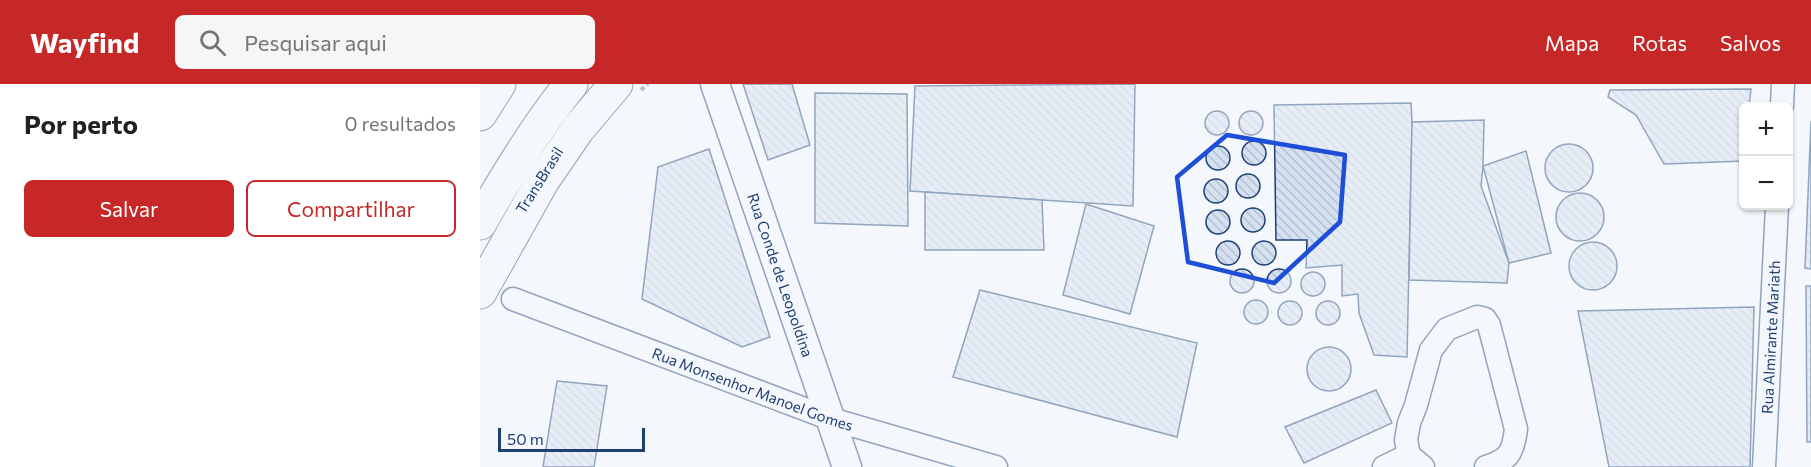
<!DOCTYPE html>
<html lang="pt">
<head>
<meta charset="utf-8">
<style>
	body { margin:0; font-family:Commissioner,sans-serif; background:#f6f6f6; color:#202124 }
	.controls { position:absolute; right:18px; top:18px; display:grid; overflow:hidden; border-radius:9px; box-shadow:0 2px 4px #0004 }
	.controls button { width:54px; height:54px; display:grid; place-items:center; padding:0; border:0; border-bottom:2px solid #e0e0e0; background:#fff; color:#202124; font:30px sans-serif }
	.scale { position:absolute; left:18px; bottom:15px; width:147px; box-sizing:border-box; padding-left:6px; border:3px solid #1d3f73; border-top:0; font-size:16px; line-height:21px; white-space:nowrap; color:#1d3f73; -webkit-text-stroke:4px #f4f7fb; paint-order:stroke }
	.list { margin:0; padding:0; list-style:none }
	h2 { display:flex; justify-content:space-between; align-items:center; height:78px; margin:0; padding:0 24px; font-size:26px }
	h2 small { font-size:20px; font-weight:400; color:#757577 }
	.actions { display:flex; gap:12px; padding:18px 24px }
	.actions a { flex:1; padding:14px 0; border:2px solid #c62828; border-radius:9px; text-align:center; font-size:21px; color:#c62828 }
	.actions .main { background:#c62828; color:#fff }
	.icon { flex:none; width:33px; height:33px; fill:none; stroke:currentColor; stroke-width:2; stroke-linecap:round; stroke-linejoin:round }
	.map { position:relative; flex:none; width:1331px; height:383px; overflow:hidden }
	header { display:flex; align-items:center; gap:36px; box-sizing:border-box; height:84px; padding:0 30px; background:#c62828; color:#fff }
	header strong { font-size:28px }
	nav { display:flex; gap:33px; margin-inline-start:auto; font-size:21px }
	.search { width:420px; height:54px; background:#f6f6f6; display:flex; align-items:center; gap:15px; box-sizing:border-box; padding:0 21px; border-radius:9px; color:#757577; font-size:22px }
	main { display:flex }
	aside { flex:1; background:#fff }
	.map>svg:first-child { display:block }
	.building { fill:url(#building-back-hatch); stroke:#1d3f73; stroke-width:1.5 }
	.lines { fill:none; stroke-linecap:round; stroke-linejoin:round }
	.minor-casing { stroke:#1d3f73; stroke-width:25 }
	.major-casing { stroke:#1d3f73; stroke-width:31 }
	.highway-casing { stroke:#1d3f73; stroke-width:35 }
	.path { stroke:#5e769c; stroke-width:4; stroke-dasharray:4.5 3; stroke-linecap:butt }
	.minor { stroke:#f4f7fb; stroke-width:22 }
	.major { stroke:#f4f7fb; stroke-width:28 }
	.highway { stroke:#f4f7fb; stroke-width:33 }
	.marked { fill:none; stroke:#1d4ed8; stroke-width:4.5; stroke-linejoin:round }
	.labels { text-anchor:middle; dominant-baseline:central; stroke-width:4.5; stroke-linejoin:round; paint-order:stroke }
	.street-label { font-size:15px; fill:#1d3f73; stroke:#f4f7fb }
</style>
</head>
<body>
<header>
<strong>Wayfind</strong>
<div class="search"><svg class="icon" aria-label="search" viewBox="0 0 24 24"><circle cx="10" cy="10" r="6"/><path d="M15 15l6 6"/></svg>Pesquisar aqui</div>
<nav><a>Mapa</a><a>Rotas</a><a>Salvos</a></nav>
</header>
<main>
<aside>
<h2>Por perto<small>0 resultados</small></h2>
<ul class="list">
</ul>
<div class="actions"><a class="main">Salvar</a><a>Compartilhar</a></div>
</aside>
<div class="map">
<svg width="1331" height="383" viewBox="0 0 1331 383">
	<defs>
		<pattern id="building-back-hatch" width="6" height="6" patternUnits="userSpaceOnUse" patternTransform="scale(1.5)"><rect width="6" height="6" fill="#d5e0f0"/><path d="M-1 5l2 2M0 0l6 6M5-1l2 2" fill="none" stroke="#b6c1d1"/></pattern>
	</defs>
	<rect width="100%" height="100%" fill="#f4f7fb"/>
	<g class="building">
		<polygon points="263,0 312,0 330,61 288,76"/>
		<polygon points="655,0 653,122 430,107 435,2"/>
		<polygon points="1271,5 1269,22 1264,22 1264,77 1184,80 1156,31 1128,13 1130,6"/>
		<polygon points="335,9 427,10 428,142 335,139"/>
		<polygon points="931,19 932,38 927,273 894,271 879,229 878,210 862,212 862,181 826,184 827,156 796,156 794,21"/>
		<circle cx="737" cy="39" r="12"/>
		<circle cx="771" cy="39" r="12"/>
		<polygon points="1004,36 1003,82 1001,102 1029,179 1027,199 929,196 932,38"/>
		<polygon points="1331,37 1331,185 1325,184"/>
		<circle cx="774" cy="69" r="12"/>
		<circle cx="1089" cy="84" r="24"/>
		<circle cx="738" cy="74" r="12"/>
		<polygon points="229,65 290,253 262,263 162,215 178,83"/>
		<polygon points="1046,67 1071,169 1029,179 1003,82"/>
		<circle cx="768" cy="102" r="12"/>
		<circle cx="736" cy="107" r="12"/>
		<polygon points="445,108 562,116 564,166 445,166"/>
		<circle cx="1100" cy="133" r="24"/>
		<polygon points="606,120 674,142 650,230 583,211"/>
		<circle cx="773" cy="136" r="12"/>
		<circle cx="738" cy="138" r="12"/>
		<circle cx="784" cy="169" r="12"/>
		<circle cx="748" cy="169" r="12"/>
		<circle cx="1113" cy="182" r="24"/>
		<circle cx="799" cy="197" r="12"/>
		<circle cx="762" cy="197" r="12"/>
		<circle cx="833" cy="200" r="12"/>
		<polygon points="1326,202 1331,202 1331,358 1327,358"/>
		<polygon points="500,206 717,259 697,353 473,293"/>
		<circle cx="776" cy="228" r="12"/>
		<circle cx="848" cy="229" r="12"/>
		<circle cx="810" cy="229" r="12"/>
		<polygon points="1274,223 1270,383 1129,383 1098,227"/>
		<circle cx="849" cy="285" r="22"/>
		<polygon points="77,297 127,302 114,383 63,383"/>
		<polygon points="896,306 912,339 824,379 805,343"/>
	</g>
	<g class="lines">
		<g class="minor-casing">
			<g id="minor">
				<polyline points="1302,22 1303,0"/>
				<path id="s1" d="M 33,215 L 351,335 L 516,383"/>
				<polyline points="904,383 929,371"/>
				<path d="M 943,383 L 929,371 L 926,356 L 929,339 L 936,321 L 951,266 L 967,245 L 997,233 L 1005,235 L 1009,241 L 1036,345 C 1033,369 1029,376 1006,383"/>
				<path id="s2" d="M 1284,383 L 1297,122"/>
			</g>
		</g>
		<g class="major-casing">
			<g id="major">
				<path id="s3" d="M 235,0 L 367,383"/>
			</g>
		</g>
		<g class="highway-casing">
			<g id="highway">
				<polyline points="0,30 19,0"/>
				<path d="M 0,139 C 27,91 56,43 91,0"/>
				<polyline points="0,208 63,96 98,45 136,0"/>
			</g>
		</g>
		<polyline class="path" points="161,6 168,0"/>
		<use href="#minor" class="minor"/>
		<use href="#major" class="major"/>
		<use href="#highway" class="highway"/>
	</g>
	<path d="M0 0H1331V383H0ZM 747,51 L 865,71 L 860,138 L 794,199 L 708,178 L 697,93 Z" fill="#f4f7fb" fill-opacity=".55" fill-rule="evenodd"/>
	<path class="marked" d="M 747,51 L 865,71 L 860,138 L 794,199 L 708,178 L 697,93 Z"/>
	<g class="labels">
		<g class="street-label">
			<text transform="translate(59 96) rotate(-58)">TransBrasil</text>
			<text stroke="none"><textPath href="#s3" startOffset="202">Rua Conde de Leopoldina</textPath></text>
			<text stroke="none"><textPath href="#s2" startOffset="130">Rua Almirante Mariath</textPath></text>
			<text stroke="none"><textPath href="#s1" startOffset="256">Rua Monsenhor Manoel Gomes</textPath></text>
		</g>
	</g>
</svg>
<div class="controls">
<button>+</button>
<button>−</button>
</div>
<div class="scale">50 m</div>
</div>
</main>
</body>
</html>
